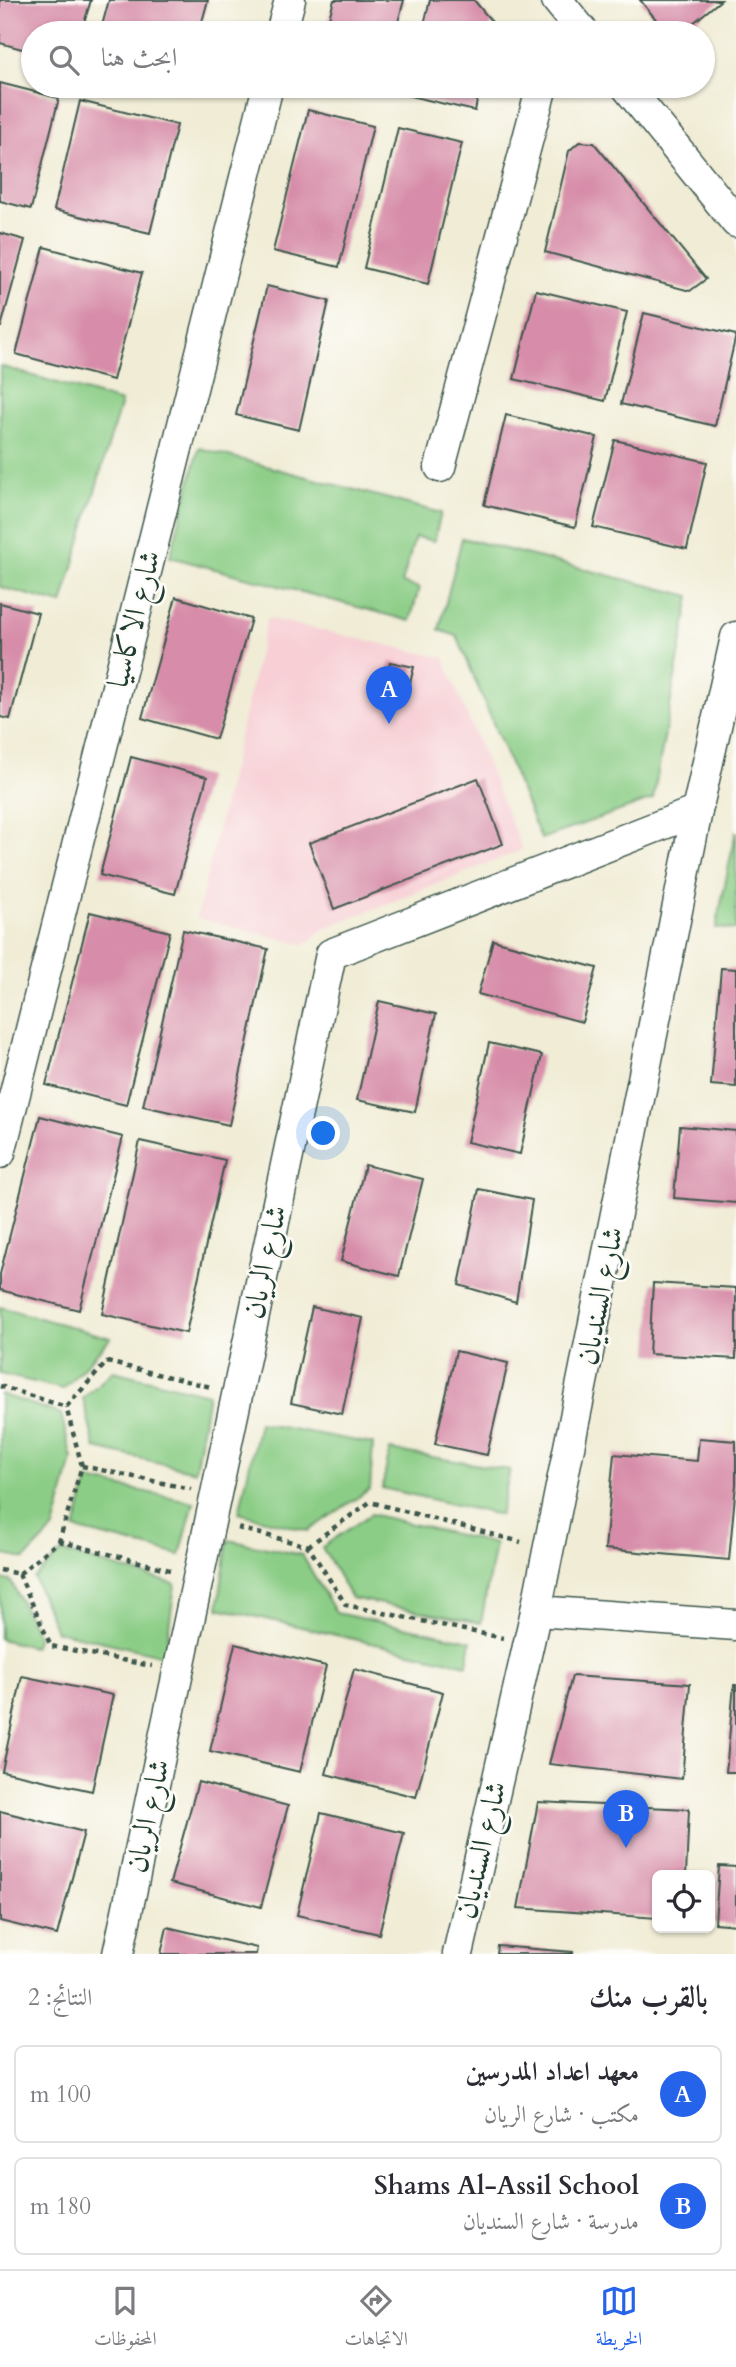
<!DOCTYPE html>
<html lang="ar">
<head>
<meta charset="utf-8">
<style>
	body { margin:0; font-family:Cardo,Amiri,serif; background:#f2f2f3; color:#2b2b33; direction:rtl }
	.controls { position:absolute; right:21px; bottom:21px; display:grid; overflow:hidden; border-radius:10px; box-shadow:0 2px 5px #0004 }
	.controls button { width:63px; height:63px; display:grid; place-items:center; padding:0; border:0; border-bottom:2px solid #e1e1e2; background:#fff; color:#2b2b33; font:35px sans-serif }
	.you { position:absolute; left:324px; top:1134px; width:24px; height:24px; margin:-18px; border:5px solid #fff; border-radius:50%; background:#1a73e8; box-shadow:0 0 0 10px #1a73e833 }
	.badge { display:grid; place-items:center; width:46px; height:46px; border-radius:50%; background:#2563eb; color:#fff; font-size:23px; font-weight:700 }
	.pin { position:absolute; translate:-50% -58px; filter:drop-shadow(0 2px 4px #0008) }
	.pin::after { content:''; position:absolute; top:37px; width:24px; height:21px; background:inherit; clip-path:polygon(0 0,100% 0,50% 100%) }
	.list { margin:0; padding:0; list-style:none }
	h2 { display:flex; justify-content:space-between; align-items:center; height:91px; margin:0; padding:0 28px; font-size:30px }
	h2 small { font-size:23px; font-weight:400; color:#7c7c81 }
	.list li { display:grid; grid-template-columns:46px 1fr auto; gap:21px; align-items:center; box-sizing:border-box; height:98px; margin:0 14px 14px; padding:0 14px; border:2px solid #e1e1e2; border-radius:10px }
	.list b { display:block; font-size:26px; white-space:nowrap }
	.list p { margin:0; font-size:23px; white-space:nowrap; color:#7c7c81 }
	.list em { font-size:23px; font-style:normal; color:#7c7c81 }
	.icon { flex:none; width:38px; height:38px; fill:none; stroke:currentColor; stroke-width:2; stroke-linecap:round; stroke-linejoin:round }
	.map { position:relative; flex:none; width:736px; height:1954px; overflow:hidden; direction:ltr }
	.search { position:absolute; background:#fff; box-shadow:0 2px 5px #0004; left:21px; right:21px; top:21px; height:77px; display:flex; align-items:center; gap:18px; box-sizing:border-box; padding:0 24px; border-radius:38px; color:#7c7c81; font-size:26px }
	.sheet { height:315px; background:#fff }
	nav { display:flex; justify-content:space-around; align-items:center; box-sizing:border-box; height:98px; border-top:2px solid #e1e1e2; background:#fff; font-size:19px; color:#7c7c81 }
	nav a { display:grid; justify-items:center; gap:4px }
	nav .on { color:#2563eb }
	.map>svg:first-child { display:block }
	.built { fill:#f7cfd5 }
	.green { fill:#8bcd86; stroke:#55855d; stroke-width:2 }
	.building { fill:#d78da9 }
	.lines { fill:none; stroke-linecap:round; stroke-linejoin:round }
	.street-casing { stroke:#3e574c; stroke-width:33 }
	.path { stroke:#3e574c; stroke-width:4.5; stroke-dasharray:5 5; stroke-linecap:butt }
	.street { stroke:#fff; stroke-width:30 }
	.labels { text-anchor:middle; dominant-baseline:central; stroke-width:5; stroke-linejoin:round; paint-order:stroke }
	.street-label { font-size:30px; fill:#1f3d34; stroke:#fdfcf7 }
</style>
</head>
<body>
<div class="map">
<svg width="736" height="1954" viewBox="0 0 736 1954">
	<rect width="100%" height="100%" fill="#fdfcf7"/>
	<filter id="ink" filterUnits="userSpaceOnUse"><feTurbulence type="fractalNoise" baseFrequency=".0143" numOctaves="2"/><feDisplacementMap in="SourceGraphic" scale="14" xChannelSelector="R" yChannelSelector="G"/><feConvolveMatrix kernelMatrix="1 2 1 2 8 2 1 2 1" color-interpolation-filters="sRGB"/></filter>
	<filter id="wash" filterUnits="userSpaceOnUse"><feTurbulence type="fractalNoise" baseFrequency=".00686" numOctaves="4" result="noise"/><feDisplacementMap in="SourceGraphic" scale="28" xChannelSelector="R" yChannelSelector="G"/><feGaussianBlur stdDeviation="1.57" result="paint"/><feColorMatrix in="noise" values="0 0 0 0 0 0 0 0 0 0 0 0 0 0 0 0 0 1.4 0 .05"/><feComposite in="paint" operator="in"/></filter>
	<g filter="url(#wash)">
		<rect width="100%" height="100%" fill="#f0ecd5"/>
		<polygon class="built" points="267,618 444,658 522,850 323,929 305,945 197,918"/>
		<g class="green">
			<polygon points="0,366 121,402 62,604 0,587"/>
			<polygon points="199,448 441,513 434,541 415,537 402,583 419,588 410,621 170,557"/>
			<polygon points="462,538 690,596 653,799 541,839 457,636 439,630"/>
			<polygon points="736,831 736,930 716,928"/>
			<polygon points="0,1307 111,1338 63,1389 0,1374"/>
			<polygon points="113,1371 208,1394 195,1471 95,1448 83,1398"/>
			<polygon points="0,1394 61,1414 72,1459 54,1529 25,1559 0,1554"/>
			<polygon points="259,1423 373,1444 370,1489 308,1531 239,1513"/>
			<polygon points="390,1450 510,1470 500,1515 382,1488"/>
			<polygon points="88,1480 194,1502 180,1555 75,1529"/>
			<polygon points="371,1514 495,1544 481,1623 351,1598 322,1547"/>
			<polygon points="228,1540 302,1555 336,1613 471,1641 467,1665 218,1608"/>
			<polygon points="62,1552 175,1584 165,1656 56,1631 34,1578"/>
			<polygon points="0,1579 11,1581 38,1637 33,1647 0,1639"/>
		</g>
		<g id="blocks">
			<g class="building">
				<polygon points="0,0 91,0 81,33 33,33 33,52 0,43"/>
				<polygon points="109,0 208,0 199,33 100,33"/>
				<polygon points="334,0 404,0 395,33 325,33"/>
				<polygon points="430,0 474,0 492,22 489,33 422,33"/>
				<polygon points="640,0 721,0 681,33 667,33"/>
				<polygon points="0,83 59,98 31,209 0,201"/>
				<polygon points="155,86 185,86 183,94"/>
				<polygon points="408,86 480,86 475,111 406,95"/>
				<polygon points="80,101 177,125 150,233 54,210"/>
				<polygon points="308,110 373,126 339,267 273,251"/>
				<polygon points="398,128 462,143 428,284 364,268"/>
				<polygon points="579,142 594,143 706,279 690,291 545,252 569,151"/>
				<polygon points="0,233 25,240 1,327 0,327"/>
				<polygon points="44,247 142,273 113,380 16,354"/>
				<polygon points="267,286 329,301 299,430 236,415"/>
				<polygon points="536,290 627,312 605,401 514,379"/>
				<polygon points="644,313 736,335 715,426 621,404"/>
				<polygon points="506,415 597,437 575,527 484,505"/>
				<polygon points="615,440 707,462 687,549 593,527"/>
				<polygon points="176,597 251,619 216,739 142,718"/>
				<polygon points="0,603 38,613 10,719 0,717"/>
				<polygon points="390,662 414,667 408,691 385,685"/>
				<polygon points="131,757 207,777 175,894 100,875"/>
				<polygon points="478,778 503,844 334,909 309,843"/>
				<polygon points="90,912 170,932 126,1105 46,1085"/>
				<polygon points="183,930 268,949 229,1125 143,1106"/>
				<polygon points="493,940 597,968 582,1022 478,994"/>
				<polygon points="721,968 736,969 736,1087 711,1085"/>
				<polygon points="379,1001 436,1014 415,1112 357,1100"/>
				<polygon points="489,1043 542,1055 520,1154 467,1142"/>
				<polygon points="40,1116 123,1137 79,1310 0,1290 0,1274"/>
				<polygon points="680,1126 736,1131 736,1203 674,1198"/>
				<polygon points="140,1141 225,1160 186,1333 102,1314"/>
				<polygon points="365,1165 423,1179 399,1276 341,1261"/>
				<polygon points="479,1189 532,1200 516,1302 459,1285"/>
				<polygon points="653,1283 736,1288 736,1359 649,1354"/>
				<polygon points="312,1307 363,1318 342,1414 291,1403"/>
				<polygon points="456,1351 508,1363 487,1455 435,1444"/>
				<polygon points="699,1438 736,1441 736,1484 729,1560 605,1549 614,1454 697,1461"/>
				<polygon points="235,1644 326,1666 300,1772 210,1751"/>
				<polygon points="354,1669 443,1692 416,1797 326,1774"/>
				<polygon points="22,1676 113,1695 92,1791 2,1771"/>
				<polygon points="572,1676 690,1684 682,1779 549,1764"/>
				<polygon points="734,1685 736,1685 736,1772 726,1772"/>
				<polygon points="198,1782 288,1806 261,1907 170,1883"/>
				<polygon points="538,1802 689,1809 686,1875 657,1875 657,1918 518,1908"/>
				<polygon points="0,1811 84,1832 57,1935 0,1921"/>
				<polygon points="321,1813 404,1833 379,1934 297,1915"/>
				<polygon points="719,1866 736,1867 736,1925 715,1923"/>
				<polygon points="167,1927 257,1948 256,1954 161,1954"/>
				<polygon points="498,1946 573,1952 573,1954 497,1954"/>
			</g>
		</g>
	</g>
	<g filter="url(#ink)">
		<use href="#blocks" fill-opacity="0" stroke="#3e574c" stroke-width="2"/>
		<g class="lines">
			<g class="street-casing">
				<g id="street">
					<polyline points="557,0 584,33"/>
					<polyline points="281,33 290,0"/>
					<polyline points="626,86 736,222"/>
					<polyline points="440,467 542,86"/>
					<polyline points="0,1153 268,86"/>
					<polyline points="536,1611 736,1625"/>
					<polyline points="118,1954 331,954 697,811"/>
					<polyline points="458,1954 536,1611 697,811 736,637"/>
				</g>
			</g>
			<g class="path">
				<polyline points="0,1386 66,1407 107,1362 211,1387"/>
				<polyline points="82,1466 191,1489"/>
				<polyline points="238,1528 308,1546 346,1605 503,1638"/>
				<polyline points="59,1541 170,1570"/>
				<polyline points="308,1546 370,1502 521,1542"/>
				<polyline points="0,1570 19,1574 59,1541 82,1466 66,1407"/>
				<polyline points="19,1574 51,1646 152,1666"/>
			</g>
			<use href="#street" class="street"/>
		</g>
	</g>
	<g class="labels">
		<g class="street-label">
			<text transform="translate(134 619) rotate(-76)">شارع الاكاسيا</text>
			<text transform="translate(265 1262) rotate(-78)">شارع الريان</text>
			<text transform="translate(600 1296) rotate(-79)">شارع السنديان</text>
			<text transform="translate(148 1816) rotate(-78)">شارع الريان</text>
			<text transform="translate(481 1850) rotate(-77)">شارع السنديان</text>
		</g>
	</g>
</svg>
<div class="controls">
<button><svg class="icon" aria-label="locate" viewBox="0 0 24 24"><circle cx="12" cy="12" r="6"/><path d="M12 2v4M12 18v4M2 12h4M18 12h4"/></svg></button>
</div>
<div class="you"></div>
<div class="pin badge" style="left:389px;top:724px">A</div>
<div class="pin badge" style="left:626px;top:1848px">B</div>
<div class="search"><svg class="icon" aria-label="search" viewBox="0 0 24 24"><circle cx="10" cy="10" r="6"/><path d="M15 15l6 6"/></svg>ابحث هنا</div>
</div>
<section class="sheet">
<h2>بالقرب منك<small>النتائج: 2</small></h2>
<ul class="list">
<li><span class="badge">A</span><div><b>معهد اعداد المدرسين</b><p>مكتب · شارع الريان</p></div><em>100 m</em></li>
<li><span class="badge">B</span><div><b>Shams Al-Assil School</b><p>مدرسة · شارع السنديان</p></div><em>180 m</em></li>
</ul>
</section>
<nav>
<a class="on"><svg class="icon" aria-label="map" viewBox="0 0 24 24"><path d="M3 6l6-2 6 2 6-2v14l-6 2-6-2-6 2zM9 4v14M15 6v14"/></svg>الخريطة</a>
<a><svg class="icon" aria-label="directions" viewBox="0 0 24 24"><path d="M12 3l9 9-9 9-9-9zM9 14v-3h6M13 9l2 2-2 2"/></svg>الاتجاهات</a>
<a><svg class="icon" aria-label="saved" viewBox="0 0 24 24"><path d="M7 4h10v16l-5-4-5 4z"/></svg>المحفوظات</a>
</nav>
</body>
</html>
